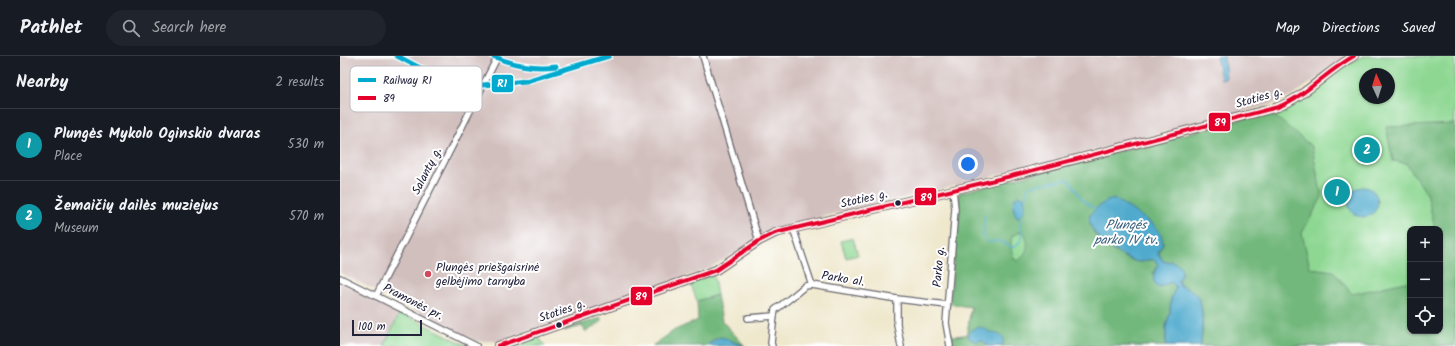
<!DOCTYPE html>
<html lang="en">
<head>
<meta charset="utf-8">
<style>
	body { margin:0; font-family:Kalam,sans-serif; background:#20242c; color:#f1f3f6 }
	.controls { position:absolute; right:12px; bottom:12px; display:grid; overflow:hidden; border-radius:8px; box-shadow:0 1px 3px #0004 }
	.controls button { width:36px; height:36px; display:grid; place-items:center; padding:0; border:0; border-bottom:1px solid #363941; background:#171b24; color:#f1f3f6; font:20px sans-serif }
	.compass { position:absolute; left:1019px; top:12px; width:36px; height:36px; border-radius:50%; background:#171b24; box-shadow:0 1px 3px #0004; rotate:356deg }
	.scale { position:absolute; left:12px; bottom:10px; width:70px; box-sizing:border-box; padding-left:4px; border:2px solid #22223b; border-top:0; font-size:11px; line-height:14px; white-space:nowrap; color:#22223b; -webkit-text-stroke:3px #fff; paint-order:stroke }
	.you { position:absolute; left:628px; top:108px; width:14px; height:14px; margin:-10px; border:3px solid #fff; border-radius:50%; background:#1a73e8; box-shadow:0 0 0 6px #1a73e833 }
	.badge { display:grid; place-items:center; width:26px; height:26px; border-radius:50%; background:#2563eb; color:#fff; font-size:13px; font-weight:700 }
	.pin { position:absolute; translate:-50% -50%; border:2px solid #fff; box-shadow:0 1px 4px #0006 }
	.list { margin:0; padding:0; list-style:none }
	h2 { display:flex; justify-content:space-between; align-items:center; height:52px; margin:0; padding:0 16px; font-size:17px }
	h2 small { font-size:13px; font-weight:400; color:#9ea1a6 }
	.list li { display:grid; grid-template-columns:26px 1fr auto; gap:12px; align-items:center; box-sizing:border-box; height:72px; padding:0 16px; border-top:1px solid #363941 }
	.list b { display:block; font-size:15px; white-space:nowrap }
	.list p { margin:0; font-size:13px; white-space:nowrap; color:#9ea1a6 }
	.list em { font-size:13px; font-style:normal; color:#9ea1a6 }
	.icon { flex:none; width:22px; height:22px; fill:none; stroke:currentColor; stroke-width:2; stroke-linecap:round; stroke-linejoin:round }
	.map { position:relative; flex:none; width:1115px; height:290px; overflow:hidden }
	header { display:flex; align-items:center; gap:24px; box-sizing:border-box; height:56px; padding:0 20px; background:#171b24; border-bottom:1px solid #363941 }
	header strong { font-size:19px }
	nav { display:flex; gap:22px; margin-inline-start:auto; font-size:14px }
	.search { width:280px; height:36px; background:#20242c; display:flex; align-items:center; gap:10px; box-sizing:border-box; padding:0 14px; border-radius:22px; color:#9ea1a6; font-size:15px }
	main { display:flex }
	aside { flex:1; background:#171b24 }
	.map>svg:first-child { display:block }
	.industrial { fill:#d1bfbd }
	.green { fill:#8dd792; stroke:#587c66; fill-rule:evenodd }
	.forest { fill:#72b87c; stroke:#4a6d5c; fill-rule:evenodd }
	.water { fill:#50aacd; stroke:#396684 }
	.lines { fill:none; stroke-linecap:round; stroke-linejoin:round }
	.stream { stroke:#50aacd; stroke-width:1.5 }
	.street-casing { stroke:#6a676e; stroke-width:8 }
	.secondary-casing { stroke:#6a676e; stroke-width:10 }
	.street { stroke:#fff; stroke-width:5.5 }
	.secondary { stroke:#fbe5cf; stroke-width:8 }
	.bus-1-casing { stroke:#fff; stroke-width:7 }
	.bus-1 { stroke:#e4002b; stroke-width:4 }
	.rail-1-casing { stroke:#fff; stroke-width:8 }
	.rail-1 { stroke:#00a9ce; stroke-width:5 }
	.bus-dot { fill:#22223b; stroke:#fff; stroke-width:1.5 }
	.poi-dot { fill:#d1495b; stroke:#fff; stroke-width:1.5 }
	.labels { text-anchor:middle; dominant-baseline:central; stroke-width:4; stroke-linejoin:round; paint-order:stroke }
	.street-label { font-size:12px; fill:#22223b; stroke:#fff }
	.poi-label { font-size:12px; fill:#22223b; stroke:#fff; text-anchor:start }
	.water-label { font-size:13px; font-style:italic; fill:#375f7d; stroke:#fff }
	.key { fill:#fff; stroke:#bdbdc4; stroke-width:1 }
	.key-label { font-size:11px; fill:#22223b }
	.line-badge { stroke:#fff; stroke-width:1.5 }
	.badge-label { font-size:11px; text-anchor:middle; font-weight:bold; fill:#fff }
</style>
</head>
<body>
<header>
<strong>Pathlet</strong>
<div class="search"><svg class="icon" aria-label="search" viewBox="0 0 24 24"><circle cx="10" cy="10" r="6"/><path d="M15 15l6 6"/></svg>Search here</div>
<nav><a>Map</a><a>Directions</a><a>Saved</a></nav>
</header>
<main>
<aside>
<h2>Nearby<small>2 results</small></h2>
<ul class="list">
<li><span class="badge" style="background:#0f9aa8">1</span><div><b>Plungės Mykolo Oginskio dvaras</b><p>Place</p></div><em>530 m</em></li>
<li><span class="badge" style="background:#0f9aa8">2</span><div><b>Žemaičių dailės muziejus</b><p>Museum</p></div><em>570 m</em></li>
</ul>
</aside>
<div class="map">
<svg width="1115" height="290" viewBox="0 0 1115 290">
	<rect width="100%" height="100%" fill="#fff"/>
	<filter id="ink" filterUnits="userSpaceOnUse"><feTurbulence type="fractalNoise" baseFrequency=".025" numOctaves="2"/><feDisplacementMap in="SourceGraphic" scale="8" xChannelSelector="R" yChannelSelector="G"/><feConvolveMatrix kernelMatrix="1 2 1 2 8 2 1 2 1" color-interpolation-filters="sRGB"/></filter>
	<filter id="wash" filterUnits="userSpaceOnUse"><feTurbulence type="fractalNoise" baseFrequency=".012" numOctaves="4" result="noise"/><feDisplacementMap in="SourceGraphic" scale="16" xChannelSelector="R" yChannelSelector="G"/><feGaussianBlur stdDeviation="0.9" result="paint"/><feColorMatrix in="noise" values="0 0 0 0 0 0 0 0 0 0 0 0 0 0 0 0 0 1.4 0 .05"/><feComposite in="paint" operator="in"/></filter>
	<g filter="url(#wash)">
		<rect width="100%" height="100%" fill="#efe8cd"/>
		<g class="industrial">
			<polygon points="0,0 1008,0 952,40 930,49 635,125 451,168 434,174 368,213 160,285 136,285 0,217"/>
			<polygon points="0,226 60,256 44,290 0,290"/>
		</g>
		<g class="green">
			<path d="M 1023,0 L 1115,0 L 1115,290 L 613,290 L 612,280 L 627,279 L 631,251 L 619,137 L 942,53 C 973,41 993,13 1023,0 ZM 1025,18 L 1049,18 L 1049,42 L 1025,42 ZM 1070,173 L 1100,173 L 1100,275 L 1070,275 Z"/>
			<polygon points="513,182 518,199 506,202 501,185"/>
			<polygon points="373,217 377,239 357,245 350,226"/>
			<polygon points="60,256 128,290 44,290"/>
			<polygon points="198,280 205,290 169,290"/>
		</g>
		<g class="forest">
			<path d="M 930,56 L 972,91 L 982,141 L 962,177 L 970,212 L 993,215 L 1012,238 L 1070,225 L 1070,275 L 1100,275 L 1100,173 L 1095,173 L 1087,138 L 1066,107 L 1053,105 L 1046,71 L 1115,68 L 1115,290 L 861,290 C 862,273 867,247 852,235 C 849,233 844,231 840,230 L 838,224 L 842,218 L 828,205 L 824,206 C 817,199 819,195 823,186 L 813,168 L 771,144 L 758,151 L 750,159 C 751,164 751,172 754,177 C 763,189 783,203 798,206 C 805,207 809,201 816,205 L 818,210 L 813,217 L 819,232 L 831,226 L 836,231 L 831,243 L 830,256 L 826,271 L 826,290 L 613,290 L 612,280 L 627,279 L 631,251 L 610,248 L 619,137 ZM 682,175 C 691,184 688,198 678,205 L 674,203 C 671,195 670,188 672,180 Z"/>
			<polygon points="377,239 382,265 405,290 384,282 376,282 366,290 312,290 335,274 358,264 357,245"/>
			<polygon points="261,262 261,266 246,276 242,270 225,275 224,273"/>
		</g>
		<g class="water">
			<polygon points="876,0 884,0 886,21 885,23 881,23"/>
			<circle cx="1023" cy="146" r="15"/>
			<path d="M 678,139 L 683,141 C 687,148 685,157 679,161 L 676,160 C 673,154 671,144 678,139 Z"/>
			<path d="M 775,143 L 813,168 L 819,175 L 822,181 L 823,187 L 818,197 L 824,206 L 832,205 L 841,210 L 842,218 L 838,224 L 840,229 C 844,231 849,233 852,235 C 867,245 861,275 861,290 L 826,290 L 826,271 L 830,256 L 831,243 L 836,231 L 831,226 L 818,232 C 811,224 813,218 818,210 L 816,205 C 809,201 804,207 798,206 C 782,202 744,178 750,159 C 756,152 765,144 775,143 Z"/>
			<path d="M 637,271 C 645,272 644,273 650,276 C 656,278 657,277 663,281 L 664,284 L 662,290 L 647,290 L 647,288 L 641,284 L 637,286 L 630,283 L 628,280 L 631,274 Z"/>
			<polygon points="380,281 384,282 404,290 366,290"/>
		</g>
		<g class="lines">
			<g class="stream">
				<path d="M 685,143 L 687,133 L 690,130 L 727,123 C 734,127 737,138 743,144 C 747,148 752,151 757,154"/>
				<polyline points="645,159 643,180 648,186 661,185 671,191 675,191 679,187 682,181 682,175 680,169 681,158"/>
			</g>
		</g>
	</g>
	<g filter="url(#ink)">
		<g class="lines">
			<g class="street-casing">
				<g id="street">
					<polyline points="363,0 419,185"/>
					<polyline points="453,172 472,229"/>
					<polyline points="0,222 136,290"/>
					<polyline points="36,240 158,0"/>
					<polyline points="557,243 557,268 561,290"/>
					<polyline points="408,262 434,260 435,254 453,240 465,230 472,229 557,243 607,249"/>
					<polyline points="432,290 431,287 434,260"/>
					<polyline points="610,290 606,267 615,153 613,134"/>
				</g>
			</g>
			<g class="secondary-casing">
				<path id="secondary" d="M 158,290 L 376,214 L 419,185 L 435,177 L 667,121 L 938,51 C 967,39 987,15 1014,0"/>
			</g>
			<use href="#street" class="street"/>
			<use href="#secondary" class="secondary"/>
			<g class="bus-1-casing">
				<path id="bus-1" d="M 158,290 L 376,214 L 419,185 L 435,177 L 667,121 L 938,51 C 967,39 987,15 1014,0"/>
			</g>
			<use href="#bus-1" class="bus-1"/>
			<g class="rail-1-casing">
				<g id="rail-1">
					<polyline points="57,0 80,12 102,20 143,29 186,25 269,0"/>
					<path d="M 153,0 C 172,9 196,13 216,10"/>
				</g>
			</g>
			<use href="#rail-1" class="rail-1"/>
		</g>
	</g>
	<g class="bus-dot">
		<circle cx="558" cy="147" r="3.5"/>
		<circle cx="219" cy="269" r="3.5"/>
	</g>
	<circle class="poi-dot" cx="88" cy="218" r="4"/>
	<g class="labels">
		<g class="street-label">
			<text transform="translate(919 42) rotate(-16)">Stoties g.</text>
			<text transform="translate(87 115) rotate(-63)">Salantų g.</text>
			<text transform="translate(524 143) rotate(-13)">Stoties g.</text>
			<text transform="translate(599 211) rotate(-85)">Parko g.</text>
			<text transform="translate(503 223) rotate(9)">Parko al.</text>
			<text transform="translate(73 246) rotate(27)">Pramonės pr.</text>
			<text transform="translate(222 255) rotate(-19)">Stoties g.</text>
		</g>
		<g class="poi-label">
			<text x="96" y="211">Plungės priešgaisrinė<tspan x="96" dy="14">gelbėjimo tarnyba</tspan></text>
		</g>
		<g class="water-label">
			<text x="786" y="169">Plungės<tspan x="786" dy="15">parko IV tv.</tspan></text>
		</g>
	</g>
	<rect x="10" y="10" width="132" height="46" rx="6" class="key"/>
	<rect x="18" y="22" width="18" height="4" fill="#00a9ce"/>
	<rect x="18" y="40" width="18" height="4" fill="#e4002b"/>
	<g class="key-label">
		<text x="43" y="28">Railway R1</text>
		<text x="43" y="46">89</text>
	</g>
	<g class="line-badge">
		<rect x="151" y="18" width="23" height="19" rx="4" fill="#00a9ce"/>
		<rect x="868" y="56" width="23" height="20" rx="4" fill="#e4002b"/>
		<rect x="574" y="131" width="23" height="19" rx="4" fill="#e4002b"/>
		<rect x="290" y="230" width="23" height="20" rx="4" fill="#e4002b"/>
	</g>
	<g class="badge-label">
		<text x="162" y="31">R1</text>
		<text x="880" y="70">89</text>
		<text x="586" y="145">89</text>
		<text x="301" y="244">89</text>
	</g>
</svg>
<div class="controls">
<button>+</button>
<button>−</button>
<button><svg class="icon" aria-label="locate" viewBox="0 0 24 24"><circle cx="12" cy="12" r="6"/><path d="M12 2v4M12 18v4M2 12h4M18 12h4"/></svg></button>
</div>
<svg class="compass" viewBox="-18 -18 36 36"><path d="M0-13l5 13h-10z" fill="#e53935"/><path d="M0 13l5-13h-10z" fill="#9ea1a6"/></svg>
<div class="scale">100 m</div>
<div class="you"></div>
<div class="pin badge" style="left:997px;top:136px;background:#0f9aa8">1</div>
<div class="pin badge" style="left:1027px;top:94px;background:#0f9aa8">2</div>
</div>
</main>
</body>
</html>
